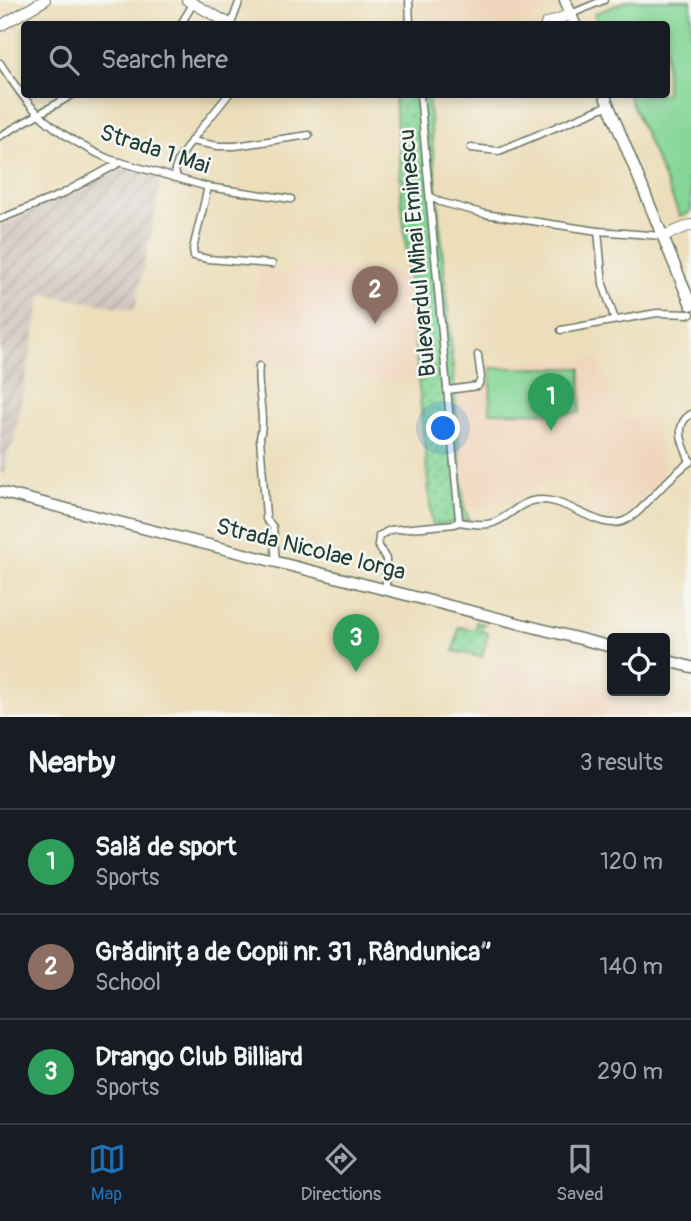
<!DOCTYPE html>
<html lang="en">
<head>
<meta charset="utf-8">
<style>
	body { margin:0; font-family:Pangolin,sans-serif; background:#20242c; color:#f1f3f6 }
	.controls { position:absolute; right:21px; bottom:21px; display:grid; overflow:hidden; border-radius:7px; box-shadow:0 4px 10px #0003 }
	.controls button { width:63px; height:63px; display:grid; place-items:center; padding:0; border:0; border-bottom:2px solid #363941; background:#171b24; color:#f1f3f6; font:35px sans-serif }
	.you { position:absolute; left:444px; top:429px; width:24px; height:24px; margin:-18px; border:5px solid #fff; border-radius:50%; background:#1a73e8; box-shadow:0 0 0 10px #1a73e833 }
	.badge { display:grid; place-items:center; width:46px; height:46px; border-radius:50%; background:#1f6fb2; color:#fff; font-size:23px; font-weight:700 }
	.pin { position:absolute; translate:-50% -58px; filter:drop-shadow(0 2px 4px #0008) }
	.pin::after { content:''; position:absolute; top:37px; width:24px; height:21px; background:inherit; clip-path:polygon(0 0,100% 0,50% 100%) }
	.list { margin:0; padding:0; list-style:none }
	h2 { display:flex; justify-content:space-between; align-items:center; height:91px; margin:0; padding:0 28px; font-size:30px }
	h2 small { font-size:23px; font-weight:400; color:#9ea1a6 }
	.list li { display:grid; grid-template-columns:46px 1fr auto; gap:21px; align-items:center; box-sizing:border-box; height:105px; padding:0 28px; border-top:2px solid #363941 }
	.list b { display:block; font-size:26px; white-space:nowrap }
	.list p { margin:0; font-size:23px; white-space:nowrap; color:#9ea1a6 }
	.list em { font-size:23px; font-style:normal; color:#9ea1a6 }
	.icon { flex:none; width:38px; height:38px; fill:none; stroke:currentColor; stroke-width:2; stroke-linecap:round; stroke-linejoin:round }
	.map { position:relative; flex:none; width:691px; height:717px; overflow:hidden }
	.search { position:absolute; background:#171b24; box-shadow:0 4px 10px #0003; left:21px; right:21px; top:21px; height:77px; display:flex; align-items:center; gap:18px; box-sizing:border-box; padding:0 24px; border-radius:7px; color:#9ea1a6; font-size:26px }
	.sheet { height:406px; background:#171b24 }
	nav { display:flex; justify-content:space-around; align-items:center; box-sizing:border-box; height:98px; border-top:2px solid #363941; background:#171b24; font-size:19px; color:#9ea1a6 }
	nav a { display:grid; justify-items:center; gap:4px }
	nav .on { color:#1f6fb2 }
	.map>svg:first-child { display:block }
	.built { fill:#f0d6bc }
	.industrial { fill:url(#industrial-furrows) }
	.green { fill:#85d697; stroke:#528a66; stroke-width:2 }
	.park { fill:url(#park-dots); stroke:#528a66; stroke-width:2 }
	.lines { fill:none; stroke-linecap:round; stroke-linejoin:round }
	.street-casing { stroke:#677563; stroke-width:9 }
	.secondary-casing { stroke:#677563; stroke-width:12 }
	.primary-casing { stroke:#677563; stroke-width:13 }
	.street { stroke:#fff; stroke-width:6 }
	.secondary { stroke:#fff; stroke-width:10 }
	.primary { stroke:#fff; stroke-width:10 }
	.labels { text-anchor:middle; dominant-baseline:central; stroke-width:5; stroke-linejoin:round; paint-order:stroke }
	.street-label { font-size:23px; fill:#1f3d34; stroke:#f6f6f2 }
</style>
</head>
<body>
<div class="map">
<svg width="691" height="717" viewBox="0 0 691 717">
	<defs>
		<pattern id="industrial-furrows" width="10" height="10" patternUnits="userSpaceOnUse" patternTransform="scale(1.75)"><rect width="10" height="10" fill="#cec2b9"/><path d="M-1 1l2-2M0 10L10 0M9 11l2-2" fill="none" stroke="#a79f97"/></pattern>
		<pattern id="park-dots" width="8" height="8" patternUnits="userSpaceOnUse" patternTransform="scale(1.75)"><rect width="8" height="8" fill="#85d697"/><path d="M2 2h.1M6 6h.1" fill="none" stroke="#6caf7c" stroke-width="1.8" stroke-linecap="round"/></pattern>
	</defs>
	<rect width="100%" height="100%" fill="#f6f6f2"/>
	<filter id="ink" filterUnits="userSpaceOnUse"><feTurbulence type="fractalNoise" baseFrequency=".0143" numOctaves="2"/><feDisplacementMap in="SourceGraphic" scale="14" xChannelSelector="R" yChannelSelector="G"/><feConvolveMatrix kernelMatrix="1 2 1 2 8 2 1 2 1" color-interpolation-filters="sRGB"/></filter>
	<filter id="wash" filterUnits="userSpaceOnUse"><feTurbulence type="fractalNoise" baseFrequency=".00686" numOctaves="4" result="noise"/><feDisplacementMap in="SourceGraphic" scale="28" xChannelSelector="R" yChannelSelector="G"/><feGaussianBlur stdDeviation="1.57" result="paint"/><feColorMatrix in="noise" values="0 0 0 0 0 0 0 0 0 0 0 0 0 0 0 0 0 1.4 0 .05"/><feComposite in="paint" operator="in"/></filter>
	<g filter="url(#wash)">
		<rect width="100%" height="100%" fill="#ecdeba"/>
		<g class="built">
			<polygon points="424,0 551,0 547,13 519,24 429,24 429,17 431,16"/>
			<polygon points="296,265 333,268 343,374 245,362 260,269 294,274"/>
			<polygon points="336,269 405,273 414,378 382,381 346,374"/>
			<polygon points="598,359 620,413 621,419 653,417 666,475 617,519 601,516 590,509 586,481 531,485 521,494 489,505 464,508 455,394 484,390 484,364"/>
			<polygon points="494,661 612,689 612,691 671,704 668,717 480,717"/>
		</g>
		<polygon class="industrial" points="125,168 153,175 161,181 135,310 42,294 13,445 10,448 4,474 0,473 0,226 110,172"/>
		<g class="green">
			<polygon points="629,0 691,0 691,179 688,180 691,187 691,212 680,216 628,95 666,94 666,24 599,24 594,14"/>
			<polygon points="491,368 581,368 580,413 490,412"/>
		</g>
		<g class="park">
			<polygon points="395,95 428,95 450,332 464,508 469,520 432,525 401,195"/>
			<polygon points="476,622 485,624 481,627 481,631 488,633 482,657 454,651 459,627 474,630 476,628"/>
		</g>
	</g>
	<g filter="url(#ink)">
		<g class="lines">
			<g class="street-casing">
				<g id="street">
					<polyline points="409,0 410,24"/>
					<polyline points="571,14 604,0"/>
					<polyline points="181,24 193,4"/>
					<polyline points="231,24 240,0"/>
					<path d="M 0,63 C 10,78 20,94 32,107 C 53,130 82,147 109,159 L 208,187 L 291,199"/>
					<polyline points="0,136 74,94"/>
					<polyline points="191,141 218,146 235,146 309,135"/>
					<polyline points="471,148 499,151 609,105"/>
					<polyline points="177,178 175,170 178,161 191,141 229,94"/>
					<polyline points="208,187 193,249 194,256 208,259 272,264"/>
					<polyline points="430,196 440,202 485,214 598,231 663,236"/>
					<polyline points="0,219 60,195 121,162"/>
					<polyline points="598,231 603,284 615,320"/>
					<polyline points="561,330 657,313 691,314"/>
					<path d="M 259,366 C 256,390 266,415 260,438 L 266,516 L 266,519 L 273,527 L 276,562"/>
					<polyline points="448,390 478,386 481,378 478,355"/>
					<path d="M 690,461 C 683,445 673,425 691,414"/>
					<path d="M 458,522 C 469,523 485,527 495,522 C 508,517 518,504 532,501 C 565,493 596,532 624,521 C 634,517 641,509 648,501 C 662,487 675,472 691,461"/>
					<polyline points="386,590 386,559 378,545 379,536 390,530 455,524 458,522 459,519 420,94"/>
				</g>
			</g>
			<g class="secondary-casing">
				<g id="secondary">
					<polyline points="187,0 230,24"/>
					<polyline points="546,24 571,14"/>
					<polyline points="0,26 45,0"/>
					<polyline points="663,236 691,225"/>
				</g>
			</g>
			<g class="primary-casing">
				<g id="primary">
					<polyline points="565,0 575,24"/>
					<polyline points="604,94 691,305"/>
					<polyline points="0,492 612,647"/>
					<polyline points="665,660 691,667"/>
				</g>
			</g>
			<use href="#street" class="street"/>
			<use href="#secondary" class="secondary"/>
			<use href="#primary" class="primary"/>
		</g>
	</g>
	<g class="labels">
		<g class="street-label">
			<text transform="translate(155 149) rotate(18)">Strada 1 Mai</text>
			<text transform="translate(417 253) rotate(-95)">Bulevardul Mihai Eminescu</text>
			<text transform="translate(311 549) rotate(14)">Strada Nicolae Iorga</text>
		</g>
	</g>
</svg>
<div class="controls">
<button><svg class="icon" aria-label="locate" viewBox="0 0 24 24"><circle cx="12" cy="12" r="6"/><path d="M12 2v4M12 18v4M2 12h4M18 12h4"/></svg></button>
</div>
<div class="you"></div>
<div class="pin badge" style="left:551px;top:431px;background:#2e9e5b">1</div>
<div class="pin badge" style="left:375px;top:324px;background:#8d6e63">2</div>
<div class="pin badge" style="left:356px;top:672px;background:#2e9e5b">3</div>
<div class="search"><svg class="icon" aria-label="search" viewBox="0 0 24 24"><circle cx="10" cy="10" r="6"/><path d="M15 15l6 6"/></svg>Search here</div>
</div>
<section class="sheet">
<h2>Nearby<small>3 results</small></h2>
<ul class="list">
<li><span class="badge" style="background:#2e9e5b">1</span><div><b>Sală de sport</b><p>Sports</p></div><em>120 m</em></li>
<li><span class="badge" style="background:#8d6e63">2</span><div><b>Grădinița de Copii nr. 31 „Rândunica”</b><p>School</p></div><em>140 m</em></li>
<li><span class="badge" style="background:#2e9e5b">3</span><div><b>Drango Club Billiard</b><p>Sports</p></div><em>290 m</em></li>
</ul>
</section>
<nav>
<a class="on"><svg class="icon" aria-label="map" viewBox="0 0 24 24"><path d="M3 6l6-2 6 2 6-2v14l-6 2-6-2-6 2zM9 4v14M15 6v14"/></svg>Map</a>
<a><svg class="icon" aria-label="directions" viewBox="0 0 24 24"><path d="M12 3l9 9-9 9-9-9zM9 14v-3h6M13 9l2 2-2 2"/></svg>Directions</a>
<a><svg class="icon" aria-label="saved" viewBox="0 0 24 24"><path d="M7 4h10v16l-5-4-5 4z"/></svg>Saved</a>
</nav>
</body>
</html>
